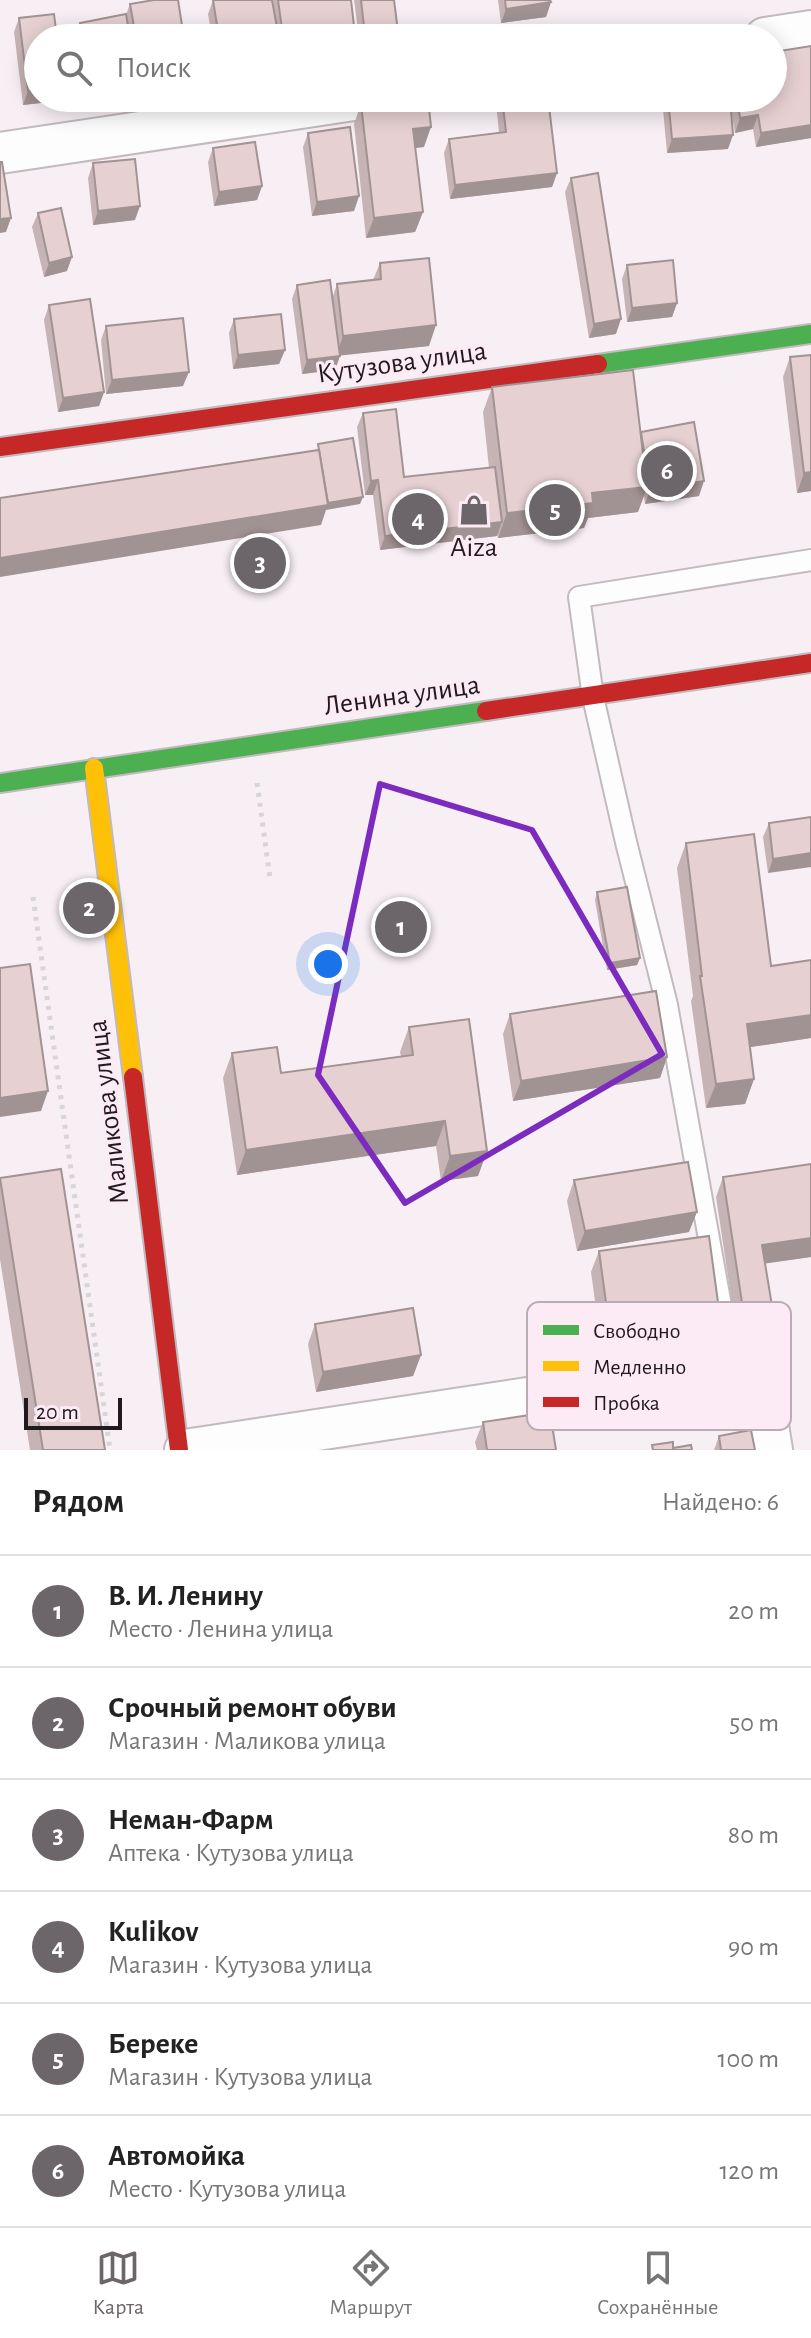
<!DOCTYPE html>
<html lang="ru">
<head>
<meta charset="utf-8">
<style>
	body { margin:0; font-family:"Alegreya Sans",sans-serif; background:#f6f6f6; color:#222 }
	.scale { position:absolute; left:24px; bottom:20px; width:98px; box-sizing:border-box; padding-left:8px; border:4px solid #201a1e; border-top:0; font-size:22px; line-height:28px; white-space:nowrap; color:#201a1e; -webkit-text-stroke:6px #fcebf4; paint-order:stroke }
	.you { position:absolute; left:328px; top:964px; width:28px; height:28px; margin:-20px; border:6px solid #fff; border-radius:50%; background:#1a73e8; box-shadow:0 0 0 12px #1a73e833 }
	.badge { display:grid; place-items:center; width:52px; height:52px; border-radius:50%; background:#6c6569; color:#fff; font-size:26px; font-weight:700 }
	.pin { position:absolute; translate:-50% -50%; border:4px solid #fff; box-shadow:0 2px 8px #0006 }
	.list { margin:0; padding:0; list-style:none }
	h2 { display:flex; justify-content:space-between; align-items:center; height:104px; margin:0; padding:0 32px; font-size:34px }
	h2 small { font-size:26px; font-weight:400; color:#767676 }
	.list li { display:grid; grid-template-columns:52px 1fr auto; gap:24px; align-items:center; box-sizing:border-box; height:112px; padding:0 32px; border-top:2px solid #e0e0e0 }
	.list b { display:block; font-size:30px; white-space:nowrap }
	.list p { margin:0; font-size:26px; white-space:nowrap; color:#767676 }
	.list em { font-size:26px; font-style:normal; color:#767676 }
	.icon { flex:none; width:44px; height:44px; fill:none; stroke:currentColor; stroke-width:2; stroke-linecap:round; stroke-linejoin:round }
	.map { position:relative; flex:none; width:811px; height:1450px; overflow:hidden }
	.search { position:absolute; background:#fff; box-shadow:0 4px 20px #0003; left:24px; right:24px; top:24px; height:88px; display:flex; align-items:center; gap:20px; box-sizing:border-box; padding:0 28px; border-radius:44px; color:#767676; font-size:30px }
	.sheet { height:776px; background:#fff }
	nav { display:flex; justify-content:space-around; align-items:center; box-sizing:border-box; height:112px; border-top:2px solid #e0e0e0; background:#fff; font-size:22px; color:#767676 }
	nav a { display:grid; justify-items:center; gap:4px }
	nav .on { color:#6c6569 }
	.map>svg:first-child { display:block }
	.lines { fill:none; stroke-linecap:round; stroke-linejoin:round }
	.lane-casing { stroke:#c1babe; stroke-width:24 }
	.street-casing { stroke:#c1babe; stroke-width:44 }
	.fast-casing { stroke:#c1babe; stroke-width:22 }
	.slow-casing { stroke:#c1babe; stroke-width:22 }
	.jam-casing { stroke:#c1babe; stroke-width:22 }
	.path { stroke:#d7d5d6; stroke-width:5; stroke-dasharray:4 6; stroke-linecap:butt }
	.lane { stroke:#fefdfd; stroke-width:20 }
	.street { stroke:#fefdfd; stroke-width:40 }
	.fast { stroke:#4caf50; stroke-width:18 }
	.slow { stroke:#ffc107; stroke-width:18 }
	.jam { stroke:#c62828; stroke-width:18 }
	.wall { fill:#c6b3b5 }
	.shaded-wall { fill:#a19293 }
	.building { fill:#e6d0d2; stroke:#a19293; stroke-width:2 }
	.marked { fill:none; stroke:#7b2cbf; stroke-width:6; stroke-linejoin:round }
	.labels { text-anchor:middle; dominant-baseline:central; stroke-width:6; stroke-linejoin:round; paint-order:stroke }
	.street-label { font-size:28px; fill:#201a1e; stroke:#fcebf4 }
	.poi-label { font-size:28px; fill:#201a1e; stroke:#fcebf4 }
	.key { fill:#fcebf4; stroke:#baacb4; stroke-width:2 }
	.key-label { font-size:22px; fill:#201a1e }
</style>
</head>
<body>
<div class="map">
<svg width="811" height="1450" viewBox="0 0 811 1450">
	<rect width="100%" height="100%" fill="#f8eff4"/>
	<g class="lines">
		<g class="lane-casing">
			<polyline id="lane" points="732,1367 667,1005 626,842 593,697 579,597 811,560"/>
		</g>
		<g class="street-casing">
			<g id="street">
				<polyline points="765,38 811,31"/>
				<polyline points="0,153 367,98"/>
				<polyline points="185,1450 758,1363 772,1450"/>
			</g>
		</g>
		<g class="fast-casing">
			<g id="fast">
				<polyline points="598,364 811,334"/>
				<polyline points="0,783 486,711"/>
			</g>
		</g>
		<g class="slow-casing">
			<polyline id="slow" points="94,768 133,1077"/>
		</g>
		<g class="jam-casing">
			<g id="jam">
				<polyline points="0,447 598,364"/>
				<polyline points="486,711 811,663"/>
				<polyline points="133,1077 179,1450"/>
			</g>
		</g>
		<g class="path">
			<polyline points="257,783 270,878"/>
			<polyline points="33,897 110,1450"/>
		</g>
		<use href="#lane" class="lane"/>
		<use href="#street" class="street"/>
		<use href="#fast" class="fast"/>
		<use href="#slow" class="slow"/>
		<use href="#jam" class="jam"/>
	</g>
	<g class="wall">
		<polygon points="213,0 351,0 354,26 350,38 212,38 208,14"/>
		<polygon points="354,0 394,0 396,38 359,38"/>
		<polygon points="498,0 550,0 551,2 546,17 501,23"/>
		<polygon points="130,4 184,38 75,38 80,23 126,15"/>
		<polygon points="19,18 58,101 23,105 14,32"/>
		<polygon points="811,46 811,138 756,147 753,129 735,133 730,102 728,149 667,153 662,98 773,98"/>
		<polygon points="502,98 557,173 552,187 450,199 444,153 449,139 499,133 497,112"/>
		<polygon points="361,104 424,147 415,148 423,212 415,232 366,238 354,124"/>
		<polygon points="308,133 359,196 354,211 312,216 303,147"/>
		<polygon points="213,148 262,186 257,200 214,206 208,162"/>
		<polygon points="93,163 135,220 93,225 88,178"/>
		<polygon points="571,178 616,334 589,338 565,192"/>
		<polygon points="38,213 67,271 44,277 32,227"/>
		<polygon points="380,263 429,346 340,355 335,370 302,374 292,299 297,285 332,299 337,284 373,280"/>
		<polygon points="627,265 677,303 672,317 627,322 622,279"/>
		<polygon points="49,305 104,392 99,406 58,412 44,320"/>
		<polygon points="234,319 285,350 279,364 233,369 229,333"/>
		<polygon points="106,326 183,386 106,394 101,340"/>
		<polygon points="790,357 811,491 797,493 783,377"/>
		<polygon points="492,387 641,432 699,496 645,504 644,496 638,512 588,518 584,528 498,538 497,534 497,536 380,550 373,495 365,495 357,427 363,413 404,477 489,468 483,412"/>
		<polygon points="811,817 768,873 763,837 769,823"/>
		<polygon points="686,843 771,966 811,1038 750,1047 754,1079 745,1104 706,1108 691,1001 693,996 677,868"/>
		<polygon points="597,892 640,958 637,965 607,970 595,900"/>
		<polygon points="510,1014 667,1057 660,1078 513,1101 503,1034"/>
		<polygon points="409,1027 487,1151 478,1176 441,1181 436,1146 237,1175 223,1078 232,1053 281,1073 401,1056 400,1052"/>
		<polygon points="811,1164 811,1257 765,1263 765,1332 737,1336 716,1197 723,1177"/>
		<polygon points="0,1180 105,1450 30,1450 0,1259"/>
		<polygon points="574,1180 689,1232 577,1251 567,1201"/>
		<polygon points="599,1251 713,1337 602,1352 591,1272"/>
		<polygon points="315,1324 421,1355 413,1376 316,1392 308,1344"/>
		<polygon points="657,1389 696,1413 694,1420 657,1424 654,1397"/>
		<polygon points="483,1422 556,1450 477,1450 475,1442"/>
		<polygon points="719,1436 755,1450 714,1450"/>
	</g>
	<g class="shaded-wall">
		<polygon points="551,2 546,17 501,23 506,9"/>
		<polygon points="354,26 350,38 282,38 283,36"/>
		<polygon points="398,32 396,38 365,38 365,36"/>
		<polygon points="278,33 276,38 247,38"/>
		<polygon points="38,90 38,98 59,98 58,101 23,105 28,91"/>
		<polygon points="758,115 753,129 735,133 740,118"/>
		<polygon points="811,125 811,138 756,147 761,133"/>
		<polygon points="431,127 424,147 406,149 413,129"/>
		<polygon points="733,135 728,149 667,153 672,139"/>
		<polygon points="557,173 552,187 450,199 455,185"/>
		<polygon points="262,186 257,200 214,206 219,192"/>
		<polygon points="359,196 354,211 312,216 317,202"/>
		<polygon points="140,206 135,220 93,225 98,211"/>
		<polygon points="423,212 415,232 366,238 374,218"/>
		<polygon points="11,218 6,232 0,233 0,219"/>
		<polygon points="72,257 67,271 44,277 49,263"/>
		<polygon points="677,303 672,317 627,322 632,308"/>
		<polygon points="621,319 616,334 589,338 594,324"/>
		<polygon points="436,325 429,346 336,356 343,336"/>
		<polygon points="285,350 279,364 233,369 238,355"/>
		<polygon points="340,356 335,370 302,374 307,360"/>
		<polygon points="189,372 183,386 106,394 112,380"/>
		<polygon points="104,392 99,406 58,412 63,398"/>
		<polygon points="811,472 811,491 797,493 804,473"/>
		<polygon points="378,480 373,495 365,495 371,481"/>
		<polygon points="704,481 699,496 645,504 650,490"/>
		<polygon points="647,487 638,512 588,518 584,528 498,538 507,513 592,493"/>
		<polygon points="363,497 360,504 326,510 321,525 0,577 0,558"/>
		<polygon points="502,522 497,536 380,550 385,536"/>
		<polygon points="811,853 811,867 768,873 773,859"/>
		<polygon points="640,958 637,965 607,970 610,963"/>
		<polygon points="811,1015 811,1038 738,1049 747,1024"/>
		<polygon points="667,1057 660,1078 513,1101 521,1081"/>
		<polygon points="754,1079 745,1104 706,1108 716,1084"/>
		<polygon points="48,1091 41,1111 0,1117 0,1098"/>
		<polygon points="445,1121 436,1146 237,1175 246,1150"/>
		<polygon points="487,1151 478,1176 441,1181 450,1156"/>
		<polygon points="697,1212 689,1232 577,1251 585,1231"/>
		<polygon points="811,1238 811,1257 755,1265 762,1245"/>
		<polygon points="773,1312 765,1332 737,1336 744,1316"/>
		<polygon points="720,1317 713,1337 602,1352 610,1332"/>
		<polygon points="421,1355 413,1376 316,1392 323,1372"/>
		<polygon points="696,1413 694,1420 657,1424 660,1417"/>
	</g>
	<g class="building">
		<polygon points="154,0 178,0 184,38 136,38 130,4"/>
		<polygon points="213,0 272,0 278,33 247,38 219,38"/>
		<polygon points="278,0 351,0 354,26 283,36"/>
		<polygon points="361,0 394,0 398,32 365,36"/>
		<polygon points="505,0 550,0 551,2 506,9"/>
		<polygon points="54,14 57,38 38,38 38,90 28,91 19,18"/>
		<polygon points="126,14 130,38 83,38 80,23"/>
		<polygon points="811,46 811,125 761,133 758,115 740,118 737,98 773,98 773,52"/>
		<polygon points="413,98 428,98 431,127 413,129 423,212 374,218 361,104"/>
		<polygon points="502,98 548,98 557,173 455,185 449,139 506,132"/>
		<polygon points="668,98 730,98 733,135 672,139"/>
		<polygon points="350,127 359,196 317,202 308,133"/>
		<polygon points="255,142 262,186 219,192 213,148"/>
		<polygon points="135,159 140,206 98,211 93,163"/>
		<polygon points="0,162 2,162 11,218 0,219"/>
		<polygon points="598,173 621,319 594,324 571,178"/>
		<polygon points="61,208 72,257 49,263 38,213"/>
		<polygon points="429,258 436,325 343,336 337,284 381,279 380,263"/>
		<polygon points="673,260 677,303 632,308 627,265"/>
		<polygon points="330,280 340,356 307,360 297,285"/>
		<polygon points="90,299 104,392 63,398 49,305"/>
		<polygon points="281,314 285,350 238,355 234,319"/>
		<polygon points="183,318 189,372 112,380 106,326"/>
		<polygon points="811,355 811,472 804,473 790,357"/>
		<polygon points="633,370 647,487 592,493 593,503 507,513 492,387"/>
		<polygon points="396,409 404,477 495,467 502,522 385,536 378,480 371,481 363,413"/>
		<polygon points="694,422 704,481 650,490 641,432"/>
		<polygon points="353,438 363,497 328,503 318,444"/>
		<polygon points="319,450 328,505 0,558 0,498"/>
		<polygon points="811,817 811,853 773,859 769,823"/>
		<polygon points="754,834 771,966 811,960 811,1015 747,1024 754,1079 716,1084 700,976 702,976 686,843"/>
		<polygon points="627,887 640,958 610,963 597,892"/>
		<polygon points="30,964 48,1091 0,1098 0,968"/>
		<polygon points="656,991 667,1057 521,1081 510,1014"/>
		<polygon points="469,1019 487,1151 450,1156 445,1121 246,1150 232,1053 277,1047 281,1073 413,1055 409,1027"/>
		<polygon points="688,1162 697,1212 585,1231 574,1180"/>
		<polygon points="811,1164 811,1238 762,1245 773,1312 744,1316 723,1177"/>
		<polygon points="61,1169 105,1450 43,1450 0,1178"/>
		<polygon points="709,1236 720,1317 610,1332 599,1251"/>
		<polygon points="413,1308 421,1355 323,1372 315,1324"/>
		<polygon points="550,1412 556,1450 487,1450 483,1422"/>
		<polygon points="751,1430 755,1450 721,1450 719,1436"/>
		<polygon points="673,1442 673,1448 691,1445 692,1450 653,1450 652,1445"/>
	</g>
	<path class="marked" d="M 380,784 L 532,830 L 662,1054 L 405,1203 L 318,1075 Z"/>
	<defs>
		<g id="shop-bare" transform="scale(2.4)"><path d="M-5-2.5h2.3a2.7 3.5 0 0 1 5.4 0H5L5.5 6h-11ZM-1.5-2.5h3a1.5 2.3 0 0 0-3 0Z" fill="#6c6569" stroke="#fcebf4" stroke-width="2.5" paint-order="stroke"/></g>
	</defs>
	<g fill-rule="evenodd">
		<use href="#shop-bare" x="474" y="510"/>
	</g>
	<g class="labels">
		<g class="street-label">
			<text transform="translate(402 363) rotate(-8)">Кутузова улица</text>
			<text transform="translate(402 696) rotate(-8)">Ленина улица</text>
			<text transform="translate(109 1112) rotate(-97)">Маликова улица</text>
		</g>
		<g class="poi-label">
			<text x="474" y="548">Aiza</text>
		</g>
	</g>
	<rect x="527" y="1302" width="264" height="128" rx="12" class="key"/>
	<rect x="543" y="1325" width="36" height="10" fill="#4caf50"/>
	<rect x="543" y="1361" width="36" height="10" fill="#ffc107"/>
	<rect x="543" y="1397" width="36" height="10" fill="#c62828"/>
	<g class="key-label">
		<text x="593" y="1338">Свободно</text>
		<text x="593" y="1374">Медленно</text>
		<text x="593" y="1410">Пробка</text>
	</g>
</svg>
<div class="scale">20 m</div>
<div class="you"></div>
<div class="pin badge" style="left:401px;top:927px">1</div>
<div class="pin badge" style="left:89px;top:908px">2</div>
<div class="pin badge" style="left:260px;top:563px">3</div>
<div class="pin badge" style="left:418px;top:519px">4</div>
<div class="pin badge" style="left:555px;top:510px">5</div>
<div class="pin badge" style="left:667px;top:471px">6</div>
<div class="search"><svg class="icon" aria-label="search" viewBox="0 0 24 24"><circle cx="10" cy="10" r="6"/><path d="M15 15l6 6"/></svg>Поиск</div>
</div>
<section class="sheet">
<h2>Рядом<small>Найдено: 6</small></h2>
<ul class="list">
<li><span class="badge">1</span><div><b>В. И. Ленину</b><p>Место · Ленина улица</p></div><em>20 m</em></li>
<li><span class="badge">2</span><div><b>Срочный ремонт обуви</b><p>Магазин · Маликова улица</p></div><em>50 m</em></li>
<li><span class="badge">3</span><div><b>Неман-Фарм</b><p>Аптека · Кутузова улица</p></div><em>80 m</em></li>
<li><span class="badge">4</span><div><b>Kulikov</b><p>Магазин · Кутузова улица</p></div><em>90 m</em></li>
<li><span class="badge">5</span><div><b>Береке</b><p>Магазин · Кутузова улица</p></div><em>100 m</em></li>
<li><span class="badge">6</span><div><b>Автомойка</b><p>Место · Кутузова улица</p></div><em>120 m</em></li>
</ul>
</section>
<nav>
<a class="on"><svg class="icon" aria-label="map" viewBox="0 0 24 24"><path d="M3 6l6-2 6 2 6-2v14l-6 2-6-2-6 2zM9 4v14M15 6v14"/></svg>Карта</a>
<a><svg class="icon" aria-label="directions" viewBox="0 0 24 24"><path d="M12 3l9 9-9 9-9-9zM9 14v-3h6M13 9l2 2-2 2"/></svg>Маршрут</a>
<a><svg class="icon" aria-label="saved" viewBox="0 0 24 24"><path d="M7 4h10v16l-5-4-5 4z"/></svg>Сохранённые</a>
</nav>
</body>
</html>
